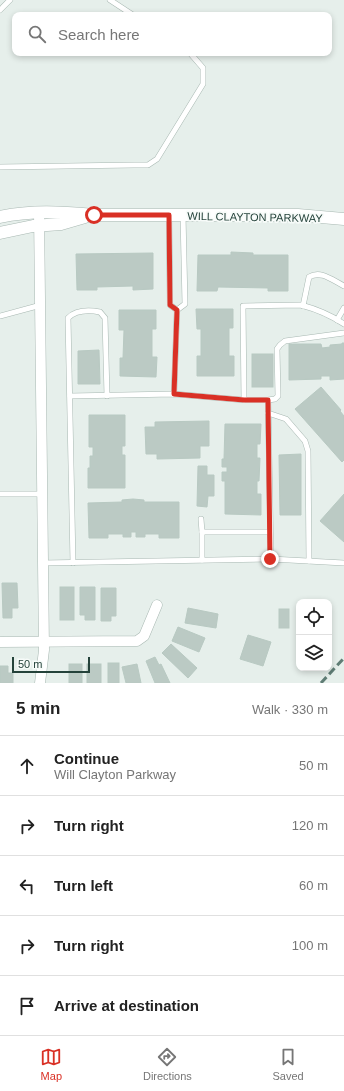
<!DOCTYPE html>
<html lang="en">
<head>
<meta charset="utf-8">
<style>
	body { margin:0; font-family:Arial,sans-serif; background:#f6f6f6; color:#222 }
	.controls { position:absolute; right:12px; bottom:12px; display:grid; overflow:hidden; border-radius:8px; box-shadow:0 2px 6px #0003 }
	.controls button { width:36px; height:36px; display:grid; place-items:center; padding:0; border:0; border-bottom:1px solid #e0e0e0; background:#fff; color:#222; font:20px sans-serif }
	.scale { position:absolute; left:12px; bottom:10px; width:78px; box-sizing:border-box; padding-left:4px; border:2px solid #24423a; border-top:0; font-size:11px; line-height:14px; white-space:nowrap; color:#24423a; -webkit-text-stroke:3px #f7fbf9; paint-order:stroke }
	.stop { position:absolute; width:12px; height:12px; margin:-9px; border:3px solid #d93025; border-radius:50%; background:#fff }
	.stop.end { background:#d93025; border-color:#fff; box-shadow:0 1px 4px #0008 }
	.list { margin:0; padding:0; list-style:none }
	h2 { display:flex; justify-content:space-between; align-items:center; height:52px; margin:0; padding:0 16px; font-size:17px }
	h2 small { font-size:13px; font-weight:400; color:#767676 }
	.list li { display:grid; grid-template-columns:26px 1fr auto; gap:12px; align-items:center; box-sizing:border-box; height:60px; padding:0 16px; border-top:1px solid #e0e0e0 }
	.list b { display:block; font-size:15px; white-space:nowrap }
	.list p { margin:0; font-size:13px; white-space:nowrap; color:#767676 }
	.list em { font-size:13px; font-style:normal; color:#767676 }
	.icon { flex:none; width:22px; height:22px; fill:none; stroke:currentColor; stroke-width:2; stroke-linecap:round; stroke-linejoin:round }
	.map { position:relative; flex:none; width:344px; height:683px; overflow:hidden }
	.search { position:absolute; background:#fff; box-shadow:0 2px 6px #0003; left:12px; right:12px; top:12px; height:44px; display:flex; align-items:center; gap:10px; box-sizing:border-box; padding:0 14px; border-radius:8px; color:#767676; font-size:15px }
	.sheet { height:352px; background:#fff }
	nav { display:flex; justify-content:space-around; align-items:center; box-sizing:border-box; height:56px; border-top:1px solid #e0e0e0; background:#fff; font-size:11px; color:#767676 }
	nav a { display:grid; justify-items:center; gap:2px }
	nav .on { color:#d93025 }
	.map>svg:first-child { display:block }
	.building { fill:#bbcac4; stroke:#b8c9c2 }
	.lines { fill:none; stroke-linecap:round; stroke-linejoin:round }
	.service-casing { stroke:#a8b8b2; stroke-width:6 }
	.minor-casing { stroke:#a8b8b2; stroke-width:11 }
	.tertiary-casing { stroke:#a8b8b2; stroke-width:13 }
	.service { stroke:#fff; stroke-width:5 }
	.minor { stroke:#fff; stroke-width:10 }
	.tertiary { stroke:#fff; stroke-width:12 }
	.rail { stroke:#5f7d75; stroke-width:3; stroke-dasharray:8 4; stroke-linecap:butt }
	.route { stroke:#d93025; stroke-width:5 }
	.labels { text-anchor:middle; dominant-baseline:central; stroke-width:3.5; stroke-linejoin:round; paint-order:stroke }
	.street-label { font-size:11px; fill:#24423a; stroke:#f7fbf9 }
</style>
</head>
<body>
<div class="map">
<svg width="344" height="683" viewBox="0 0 344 683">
	<rect width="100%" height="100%" fill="#e6efeb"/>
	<g class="building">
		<polygon points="231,252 253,253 253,255 288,255 288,291 268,291 268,288 218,287 217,291 197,291 198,255 231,255"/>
		<polygon points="153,253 153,289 133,290 133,286 97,287 97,290 77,290 76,254"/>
		<polygon points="196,309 233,309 233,328 229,328 229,356 234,356 234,376 197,376 197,356 201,356 201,329 197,329"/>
		<polygon points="119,310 156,310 156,329 152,329 152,357 157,357 156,377 120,376 120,358 123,358 124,330 119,330"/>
		<polygon points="342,343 344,343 344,379 330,380 330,376 321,376 321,379 289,380 289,344 321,344 322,348 330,347 330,345 342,344"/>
		<polygon points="99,350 100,384 78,384 78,351"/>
		<rect x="252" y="354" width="21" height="33"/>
		<polygon points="321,387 341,410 340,411 344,416 344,460 342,462 295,409"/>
		<polygon points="89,415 125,415 125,446 122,446 122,455 125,455 125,488 88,488 88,468 90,468 90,456 93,456 93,447 89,447"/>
		<polygon points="209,421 209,446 200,446 200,458 157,459 157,454 146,454 145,427 155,427 155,422"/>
		<polygon points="225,424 261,424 260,444 257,444 257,458 260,458 259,481 257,481 257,494 261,494 261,515 225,514 225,481 222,481 222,472 227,472 227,467 222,467 222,459 224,459"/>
		<polygon points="301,454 301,515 280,515 279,455"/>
		<polygon points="198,466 207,466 207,475 214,475 214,496 208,496 207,507 197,506"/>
		<polygon points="344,494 344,542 320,521"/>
		<polygon points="133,499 144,500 144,502 179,502 179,538 159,538 159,534 145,534 145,537 136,537 136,532 131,532 131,537 123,537 123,534 108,534 108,538 89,538 88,503 122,502 122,500"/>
		<polygon points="2,583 17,583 18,608 12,608 12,618 3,618"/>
		<rect x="60" y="587" width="14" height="33"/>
		<polygon points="80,587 95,587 95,620 85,620 85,615 80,615"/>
		<polygon points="101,588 116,588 116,616 111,616 111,621 101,621"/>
		<polygon points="188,608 218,614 216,628 185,623"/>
		<rect x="279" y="609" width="10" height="19"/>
		<polygon points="178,627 205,638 199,652 172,641"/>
		<polygon points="248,635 271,642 263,666 240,659"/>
		<polygon points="171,644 197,668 188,678 162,653"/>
		<polygon points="155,657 159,665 161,664 170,683 155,683 146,661"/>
		<rect x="108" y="663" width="11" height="20"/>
		<rect x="69" y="664" width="13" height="19"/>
		<rect x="87" y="664" width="14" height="19"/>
		<polygon points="137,664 141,683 126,683 122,667"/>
		<polygon points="0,666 8,666 8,673 13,673 13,683 0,683"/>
	</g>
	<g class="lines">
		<g class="service-casing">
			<g id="service">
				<polyline points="110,0 133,15"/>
				<polyline points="0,10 10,0"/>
				<polyline points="0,167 134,165 148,165 157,159 203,84 203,68 190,53"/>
				<polyline points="169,215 170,305 177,310"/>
				<path d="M 303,306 L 309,277 C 321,270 332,280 344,286"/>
				<polyline points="177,310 185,304 183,215"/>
				<polyline points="0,316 41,305"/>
				<polyline points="337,320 344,308"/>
				<polyline points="174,394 177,310"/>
				<path d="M 244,400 L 243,306 L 301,305 C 316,309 332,316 344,324"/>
				<polyline points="268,400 275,399 278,396 277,349 280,345 285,341 344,333"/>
				<polyline points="268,413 286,419 305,441 308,451 309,561"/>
				<polyline points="0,494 43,494"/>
				<polyline points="201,519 202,532"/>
				<polyline points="271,559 344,563"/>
				<polyline points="202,560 202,532 270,532"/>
				<polyline points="43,563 271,559 268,400 244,400 174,394 70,396"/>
				<path d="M 73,563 L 68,318 C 76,310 89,310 100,312 L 105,318 L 107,396"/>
			</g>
		</g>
		<g class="minor-casing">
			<g id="minor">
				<polyline points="39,212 44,650 40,683"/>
				<polyline points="0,642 137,641 144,636 157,605"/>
			</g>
		</g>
		<g class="tertiary-casing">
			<g id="tertiary">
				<path d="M 0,217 C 31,210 62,212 94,215 L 298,215 L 344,219"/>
				<polyline points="0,233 33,226 61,224 85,217"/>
			</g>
		</g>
		<use href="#service" class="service"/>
		<use href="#minor" class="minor"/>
		<use href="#tertiary" class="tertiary"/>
		<polyline class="rail" points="321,683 344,658"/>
	</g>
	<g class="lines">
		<polyline class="route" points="94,215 169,215 170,305 177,310 174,394 244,400 268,400 270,559"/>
	</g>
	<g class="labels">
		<g class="street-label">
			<text transform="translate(255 217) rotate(1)">WILL CLAYTON PARKWAY</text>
		</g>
	</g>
</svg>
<div class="controls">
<button><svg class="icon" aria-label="locate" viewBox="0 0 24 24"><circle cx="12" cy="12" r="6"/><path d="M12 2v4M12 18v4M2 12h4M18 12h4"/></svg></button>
<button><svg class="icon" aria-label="layers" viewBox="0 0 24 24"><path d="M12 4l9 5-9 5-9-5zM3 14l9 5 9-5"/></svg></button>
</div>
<div class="scale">50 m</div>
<div class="stop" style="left:94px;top:215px"></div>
<div class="stop end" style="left:270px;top:559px"></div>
<div class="search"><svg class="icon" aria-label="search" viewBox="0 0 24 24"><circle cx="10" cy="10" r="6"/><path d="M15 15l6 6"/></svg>Search here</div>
</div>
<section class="sheet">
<h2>5 min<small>Walk · 330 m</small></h2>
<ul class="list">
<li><svg class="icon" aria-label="ahead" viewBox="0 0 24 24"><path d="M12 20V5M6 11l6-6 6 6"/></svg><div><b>Continue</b><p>Will Clayton Parkway</p></div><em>50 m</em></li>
<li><svg class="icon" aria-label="right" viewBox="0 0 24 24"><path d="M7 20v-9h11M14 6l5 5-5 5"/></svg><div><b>Turn right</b></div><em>120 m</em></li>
<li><svg class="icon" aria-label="left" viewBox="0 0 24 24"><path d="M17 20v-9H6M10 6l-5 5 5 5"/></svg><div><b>Turn left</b></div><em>60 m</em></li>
<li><svg class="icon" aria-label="right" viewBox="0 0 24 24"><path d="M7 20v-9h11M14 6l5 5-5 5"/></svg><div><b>Turn right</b></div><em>100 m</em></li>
<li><svg class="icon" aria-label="arrive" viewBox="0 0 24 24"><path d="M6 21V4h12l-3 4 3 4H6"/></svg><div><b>Arrive at destination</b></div></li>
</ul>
</section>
<nav>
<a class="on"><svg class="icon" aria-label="map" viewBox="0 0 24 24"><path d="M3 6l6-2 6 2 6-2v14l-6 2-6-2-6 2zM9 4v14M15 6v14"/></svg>Map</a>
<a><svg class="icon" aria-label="directions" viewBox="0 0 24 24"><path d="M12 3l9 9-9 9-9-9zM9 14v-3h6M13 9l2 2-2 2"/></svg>Directions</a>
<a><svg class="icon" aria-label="saved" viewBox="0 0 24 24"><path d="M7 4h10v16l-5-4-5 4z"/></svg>Saved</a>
</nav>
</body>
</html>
